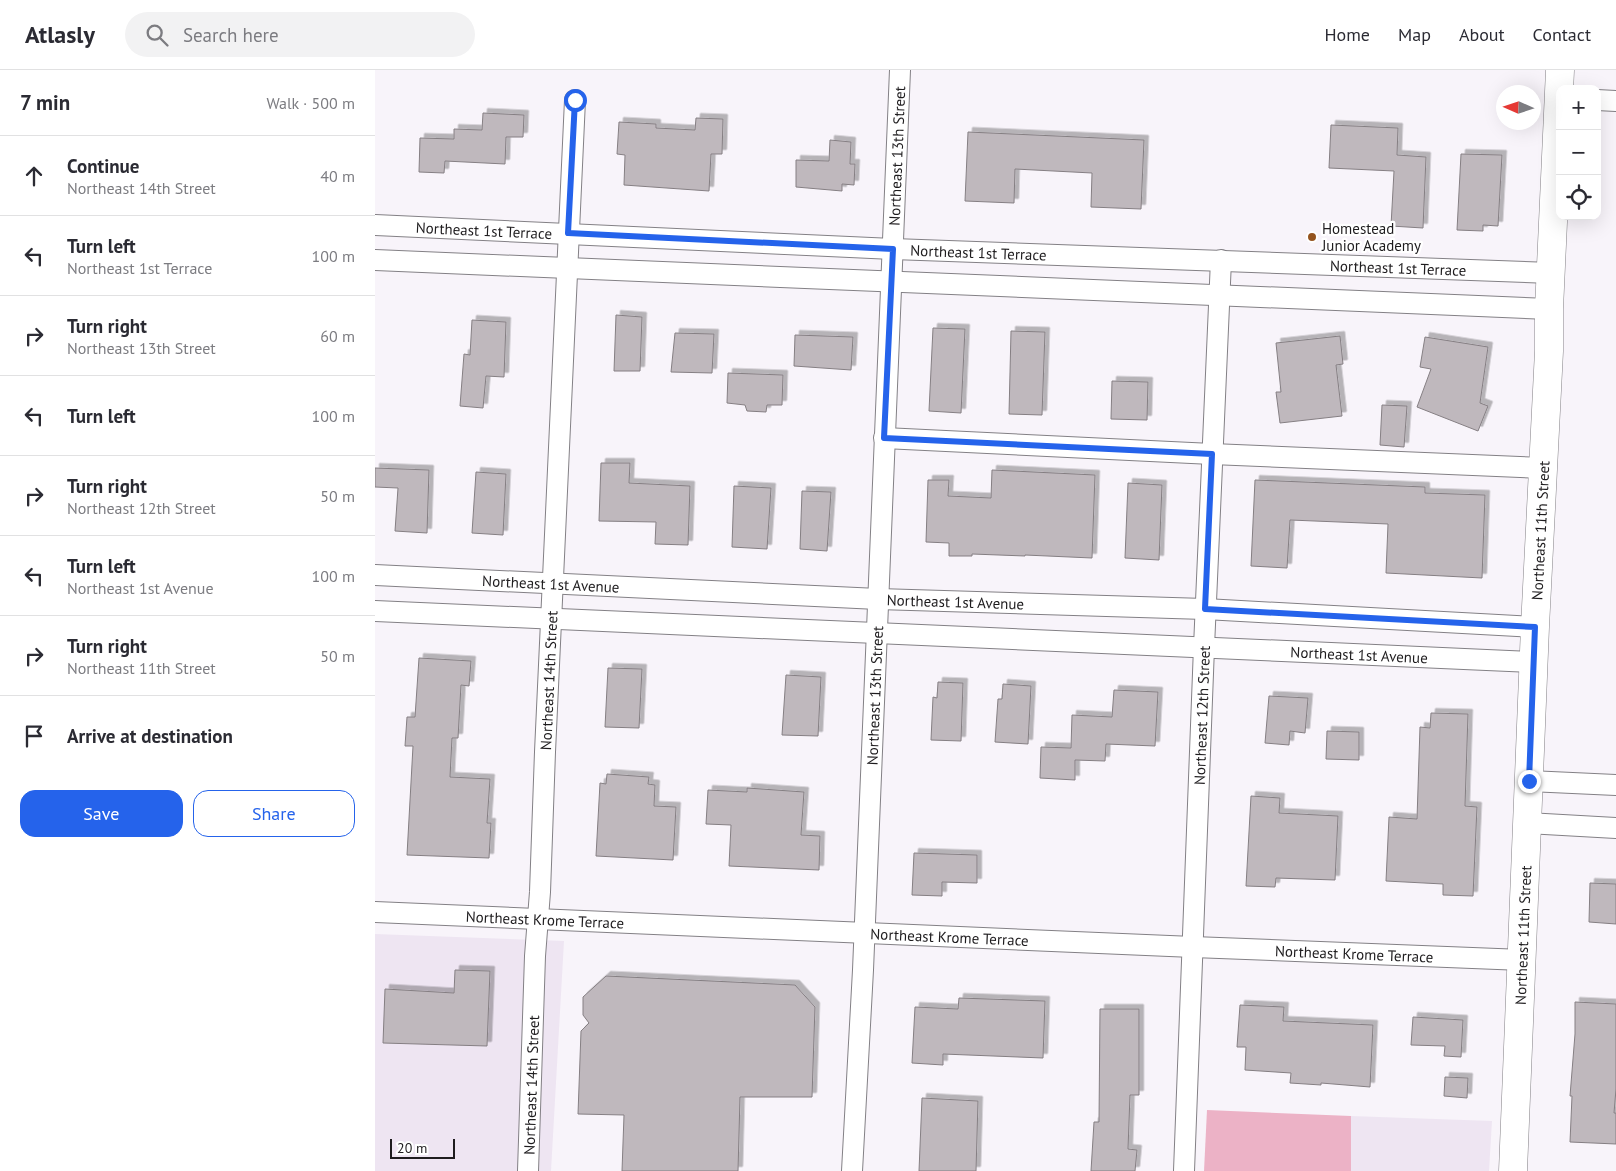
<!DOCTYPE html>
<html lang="en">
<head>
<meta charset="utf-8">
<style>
	body { margin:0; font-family:"PT Sans",sans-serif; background:#f2f2f3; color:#2b2b33 }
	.controls { position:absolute; right:15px; top:15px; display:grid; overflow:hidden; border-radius:10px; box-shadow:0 5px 20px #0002 }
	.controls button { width:45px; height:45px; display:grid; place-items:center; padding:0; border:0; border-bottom:1px solid #e1e1e2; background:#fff; color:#2b2b33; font:25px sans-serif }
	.compass { position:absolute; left:1121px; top:15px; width:45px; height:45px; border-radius:50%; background:#fff; box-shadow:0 5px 20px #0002; rotate:273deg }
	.scale { position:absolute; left:15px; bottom:12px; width:65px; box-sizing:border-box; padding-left:5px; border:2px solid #1e1c1e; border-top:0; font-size:14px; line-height:18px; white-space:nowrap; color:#1e1c1e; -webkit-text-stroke:4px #fff; paint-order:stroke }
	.stop { position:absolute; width:15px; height:15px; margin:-11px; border:4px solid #2563eb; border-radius:50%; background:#fff }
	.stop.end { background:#2563eb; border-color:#fff; box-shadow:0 1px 5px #0008 }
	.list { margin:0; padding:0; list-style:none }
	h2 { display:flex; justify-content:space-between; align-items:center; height:65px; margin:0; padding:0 20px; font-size:21px }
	h2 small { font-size:16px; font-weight:400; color:#7c7c81 }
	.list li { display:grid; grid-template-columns:32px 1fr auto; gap:15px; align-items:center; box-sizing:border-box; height:80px; padding:0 20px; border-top:1px solid #e1e1e2 }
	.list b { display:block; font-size:19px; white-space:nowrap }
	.list p { margin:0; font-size:16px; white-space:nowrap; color:#7c7c81 }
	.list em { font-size:16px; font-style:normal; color:#7c7c81 }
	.actions { display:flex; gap:10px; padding:15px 20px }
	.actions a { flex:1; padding:11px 0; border:1px solid #2563eb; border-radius:15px; text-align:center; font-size:18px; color:#2563eb }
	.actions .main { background:#2563eb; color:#fff }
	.icon { flex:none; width:28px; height:28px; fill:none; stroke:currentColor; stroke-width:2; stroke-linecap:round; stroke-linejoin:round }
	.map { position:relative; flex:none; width:1241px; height:1101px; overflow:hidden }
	header { display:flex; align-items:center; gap:30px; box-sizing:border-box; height:70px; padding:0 25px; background:#fff; border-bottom:1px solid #e1e1e2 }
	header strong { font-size:24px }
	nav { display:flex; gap:28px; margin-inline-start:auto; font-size:18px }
	.search { width:350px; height:45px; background:#f2f2f3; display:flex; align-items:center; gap:12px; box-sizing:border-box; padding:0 18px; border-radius:28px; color:#7c7c81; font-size:19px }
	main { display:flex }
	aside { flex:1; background:#fff }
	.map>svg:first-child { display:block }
	.built { fill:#eee5f2 }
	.green { fill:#ecb2c6 }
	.building { fill:#bfb8bd; stroke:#857f83; filter:url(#shadow) }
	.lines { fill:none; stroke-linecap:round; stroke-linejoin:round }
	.street-casing { stroke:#838085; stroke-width:22 }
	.secondary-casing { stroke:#838085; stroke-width:29 }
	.street { stroke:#fff; stroke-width:20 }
	.secondary { stroke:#fff; stroke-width:28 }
	.route { stroke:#2563eb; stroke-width:6 }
	.poi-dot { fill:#94531e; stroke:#fff; stroke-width:2 }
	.labels { text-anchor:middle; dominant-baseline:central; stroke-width:4.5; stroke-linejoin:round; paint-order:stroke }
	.street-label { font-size:15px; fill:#1e1c1e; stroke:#fff }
	.poi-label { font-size:15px; fill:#1e1c1e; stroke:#fff; text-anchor:start }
</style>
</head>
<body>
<header>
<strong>Atlasly</strong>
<div class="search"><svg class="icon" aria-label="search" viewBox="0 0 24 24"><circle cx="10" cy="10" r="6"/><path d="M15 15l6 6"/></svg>Search here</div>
<nav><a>Home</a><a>Map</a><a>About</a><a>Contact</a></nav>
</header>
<main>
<aside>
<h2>7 min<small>Walk · 500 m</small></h2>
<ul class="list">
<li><svg class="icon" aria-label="ahead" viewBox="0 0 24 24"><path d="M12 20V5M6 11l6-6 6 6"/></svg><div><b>Continue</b><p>Northeast 14th Street</p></div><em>40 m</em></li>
<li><svg class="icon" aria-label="left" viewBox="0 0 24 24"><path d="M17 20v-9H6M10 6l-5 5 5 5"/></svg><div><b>Turn left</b><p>Northeast 1st Terrace</p></div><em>100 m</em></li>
<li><svg class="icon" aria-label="right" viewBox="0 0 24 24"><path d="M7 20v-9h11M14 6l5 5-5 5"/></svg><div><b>Turn right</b><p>Northeast 13th Street</p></div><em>60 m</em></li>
<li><svg class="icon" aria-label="left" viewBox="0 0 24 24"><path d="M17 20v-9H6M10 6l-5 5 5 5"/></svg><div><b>Turn left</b></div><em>100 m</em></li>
<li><svg class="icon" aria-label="right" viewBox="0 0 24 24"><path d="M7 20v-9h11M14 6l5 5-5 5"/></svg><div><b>Turn right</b><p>Northeast 12th Street</p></div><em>50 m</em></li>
<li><svg class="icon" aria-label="left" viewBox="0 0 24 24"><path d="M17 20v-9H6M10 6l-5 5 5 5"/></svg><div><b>Turn left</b><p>Northeast 1st Avenue</p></div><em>100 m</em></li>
<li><svg class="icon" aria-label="right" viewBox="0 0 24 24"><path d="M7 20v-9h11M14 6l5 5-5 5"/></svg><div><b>Turn right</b><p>Northeast 11th Street</p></div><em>50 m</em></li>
<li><svg class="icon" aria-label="arrive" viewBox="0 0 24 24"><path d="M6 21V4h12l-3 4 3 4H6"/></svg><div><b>Arrive at destination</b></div></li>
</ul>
<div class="actions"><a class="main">Save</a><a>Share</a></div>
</aside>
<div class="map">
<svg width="1241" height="1101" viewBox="0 0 1241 1101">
	<defs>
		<filter id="shadow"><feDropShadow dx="4.5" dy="-4.5" stdDeviation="0" flood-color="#0004"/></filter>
	</defs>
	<rect width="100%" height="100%" fill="#f8f4fa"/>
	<g class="built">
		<polygon points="0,864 189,871 176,1101 0,1101"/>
		<polygon points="976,1046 1117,1051 1114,1101 976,1101"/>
	</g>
	<polygon class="green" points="832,1040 976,1046 976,1101 829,1101"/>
	<g class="building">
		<polygon points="108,43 149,45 148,67 131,67 130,94 70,91 69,103 44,102 45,68 79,69 79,59 107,60"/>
		<polygon points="321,48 348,49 347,84 336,84 334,121 249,115 250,85 242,84 244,52 281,54 281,58 320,60"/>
		<polygon points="956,55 1023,58 1022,85 1051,87 1048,158 1016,156 1019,101 954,98"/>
		<polygon points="593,62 769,70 766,139 716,137 717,103 640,99 639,133 590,131"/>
		<polygon points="455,70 476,72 475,94 480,94 479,115 467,114 467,121 421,117 421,90 454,91"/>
		<polygon points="1086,84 1127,85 1123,156 1108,155 1108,161 1082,160"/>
		<polygon points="241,245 267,247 265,301 239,301"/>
		<polygon points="97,250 131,252 129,307 111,306 108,338 85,336 89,284 95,285"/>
		<polygon points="558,258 590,259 586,343 554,341"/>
		<polygon points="636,261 670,262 667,345 634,344"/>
		<polygon points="300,263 339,264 337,303 296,302"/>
		<polygon points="420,265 478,267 476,300 419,296"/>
		<polygon points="965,266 968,294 961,295 967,346 905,353 901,322 906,322 901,273"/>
		<polygon points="1050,267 1113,277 1105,333 1113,336 1103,361 1042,337 1056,299 1045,297"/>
		<polygon points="353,303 408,305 407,335 392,335 391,342 372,341 370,335 352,333"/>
		<polygon points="737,311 773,312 772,350 736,349"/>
		<polygon points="1007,335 1032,336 1029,377 1005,375"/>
		<polygon points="226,393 255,393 254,413 315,416 313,475 280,474 281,452 224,451"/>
		<polygon points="0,398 54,400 52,463 20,461 23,418 0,417"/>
		<polygon points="617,400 720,405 717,488 650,485 650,486 597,484 597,486 574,486 574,473 551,472 553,410 574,410 573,426 616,428"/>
		<polygon points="101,402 131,404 128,465 97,463"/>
		<polygon points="880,410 1050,417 1050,423 1110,425 1107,508 1011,503 1013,454 915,450 912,498 876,496"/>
		<polygon points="753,413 787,415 784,490 750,488"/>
		<polygon points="359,416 396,418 392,479 357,477"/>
		<polygon points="427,421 456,422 452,481 425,479"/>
		<polygon points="44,588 96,591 94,616 86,615 83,668 77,668 75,707 115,709 112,753 116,753 114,788 32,785 38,676 30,676 32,647 40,647"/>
		<polygon points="233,598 267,599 264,658 230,657"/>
		<polygon points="411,605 446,607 443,666 407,665"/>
		<polygon points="563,612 588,613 586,671 556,670 558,627 562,628"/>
		<polygon points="628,614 656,616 653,674 620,672 623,629 627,629"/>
		<polygon points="739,620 783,622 780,676 731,674 730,691 700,690 700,710 665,708 666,677 696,678 697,645 737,647"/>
		<polygon points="894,626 933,628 930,663 915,661 914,675 890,673"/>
		<polygon points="1056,643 1093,644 1090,736 1102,737 1098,826 1068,825 1068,814 1011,811 1014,747 1042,749 1045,657 1055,658"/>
		<polygon points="952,661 984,662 984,690 951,689"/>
		<polygon points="232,704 274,707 273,714 280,715 279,736 301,737 298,790 221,786 225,713 231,714"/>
		<polygon points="372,718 429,722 426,765 445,766 444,800 354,796 356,755 331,754 333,720 372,722"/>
		<polygon points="876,726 905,728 904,743 963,746 960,810 901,808 900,817 871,816"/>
		<polygon points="539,783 602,785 602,813 567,812 567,826 537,825"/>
		<polygon points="1215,813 1241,814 1241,854 1214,852"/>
		<polygon points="80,900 115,901 112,976 8,973 10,919 79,923"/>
		<polygon points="231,906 420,915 440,937 437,1027 365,1027 363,1101 247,1101 249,1045 203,1044 206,961 214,953 208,945 208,927"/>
		<polygon points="584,928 670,931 668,988 568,984 568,995 537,993 540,937 583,939"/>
		<polygon points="1200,932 1241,934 1241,1019 1239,1043 1241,1043 1241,1074 1195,1072 1197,1026 1195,1026 1200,964"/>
		<polygon points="865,935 909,937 908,951 998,955 995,1017 946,1013 946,1015 915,1013 916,1003 870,1000 871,977 862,977"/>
		<polygon points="725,939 764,939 764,1025 755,1025 753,1079 762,1080 760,1101 716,1101 719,1052 724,1052"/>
		<polygon points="1038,947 1088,950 1086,987 1069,986 1070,976 1036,975"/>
		<polygon points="1070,1007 1093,1008 1092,1028 1069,1026"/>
		<polygon points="547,1028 603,1031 601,1101 544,1101"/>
	</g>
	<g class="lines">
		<g class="street-casing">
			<g id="street">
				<polyline points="1222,30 1241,31"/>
				<path id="s1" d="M 0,155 L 518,179 L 1176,203"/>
				<polyline points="0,190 1174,239"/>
				<polyline points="509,368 837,384 1169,398"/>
				<path id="s2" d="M 0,505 L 503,529 L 830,539 L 1160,557"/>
				<path id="s3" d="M 0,541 L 1159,592"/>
				<polyline points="1154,711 1241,715"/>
				<polyline points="1152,753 1241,758"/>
				<path id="s4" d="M 0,842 L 818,877 L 1148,890"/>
				<path id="s5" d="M 153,1101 L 160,886 L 165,822 L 170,682 L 200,30"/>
				<path id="s6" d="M 477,1101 L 488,900 L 525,0"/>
				<path id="s7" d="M 809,1101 L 829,577 L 846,190"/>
			</g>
		</g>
		<g class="secondary-casing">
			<g id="secondary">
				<path id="s8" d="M 1138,1101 L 1160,557 L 1174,281 L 1174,239 L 1185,0"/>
			</g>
		</g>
		<use href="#street" class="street"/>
		<use href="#secondary" class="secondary"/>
	</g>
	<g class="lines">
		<polyline class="route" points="200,30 193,163 518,179 509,368 837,384 830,539 1160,557 1154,711"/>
	</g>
	<circle class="poi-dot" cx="937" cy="167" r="5"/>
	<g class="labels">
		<g class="street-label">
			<text stroke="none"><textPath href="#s6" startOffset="1016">Northeast 13th Street</textPath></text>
			<text stroke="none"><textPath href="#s1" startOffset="109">Northeast 1st Terrace</textPath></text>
			<text stroke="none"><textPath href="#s1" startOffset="604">Northeast 1st Terrace</textPath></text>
			<text stroke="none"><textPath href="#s1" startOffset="1024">Northeast 1st Terrace</textPath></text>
			<text stroke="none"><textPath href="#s8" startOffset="641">Northeast 11th Street</textPath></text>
			<text stroke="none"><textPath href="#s2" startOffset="176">Northeast 1st Avenue</textPath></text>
			<text stroke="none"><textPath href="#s2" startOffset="581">Northeast 1st Avenue</textPath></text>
			<text stroke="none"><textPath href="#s3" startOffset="985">Northeast 1st Avenue</textPath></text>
			<text stroke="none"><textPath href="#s5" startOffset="491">Northeast 14th Street</textPath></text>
			<text stroke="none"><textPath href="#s6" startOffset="476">Northeast 13th Street</textPath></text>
			<text stroke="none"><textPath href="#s7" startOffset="456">Northeast 12th Street</textPath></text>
			<text stroke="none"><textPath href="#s4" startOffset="170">Northeast Krome Terrace</textPath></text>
			<text stroke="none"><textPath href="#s8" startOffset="236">Northeast 11th Street</textPath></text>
			<text stroke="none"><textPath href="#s4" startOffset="575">Northeast Krome Terrace</textPath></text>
			<text stroke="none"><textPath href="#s4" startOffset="980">Northeast Krome Terrace</textPath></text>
			<text stroke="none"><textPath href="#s5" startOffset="86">Northeast 14th Street</textPath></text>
		</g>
		<g class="poi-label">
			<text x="947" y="158">Homestead<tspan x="947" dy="17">Junior Academy</tspan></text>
		</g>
	</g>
</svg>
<div class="controls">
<button>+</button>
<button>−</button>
<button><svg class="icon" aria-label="locate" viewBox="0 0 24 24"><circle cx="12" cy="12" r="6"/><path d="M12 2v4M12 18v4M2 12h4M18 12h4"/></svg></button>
</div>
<svg class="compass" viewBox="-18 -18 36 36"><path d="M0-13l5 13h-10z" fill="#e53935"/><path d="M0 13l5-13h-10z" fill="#7c7c81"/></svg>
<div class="scale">20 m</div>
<div class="stop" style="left:200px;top:30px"></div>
<div class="stop end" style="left:1154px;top:711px"></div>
</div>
</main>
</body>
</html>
